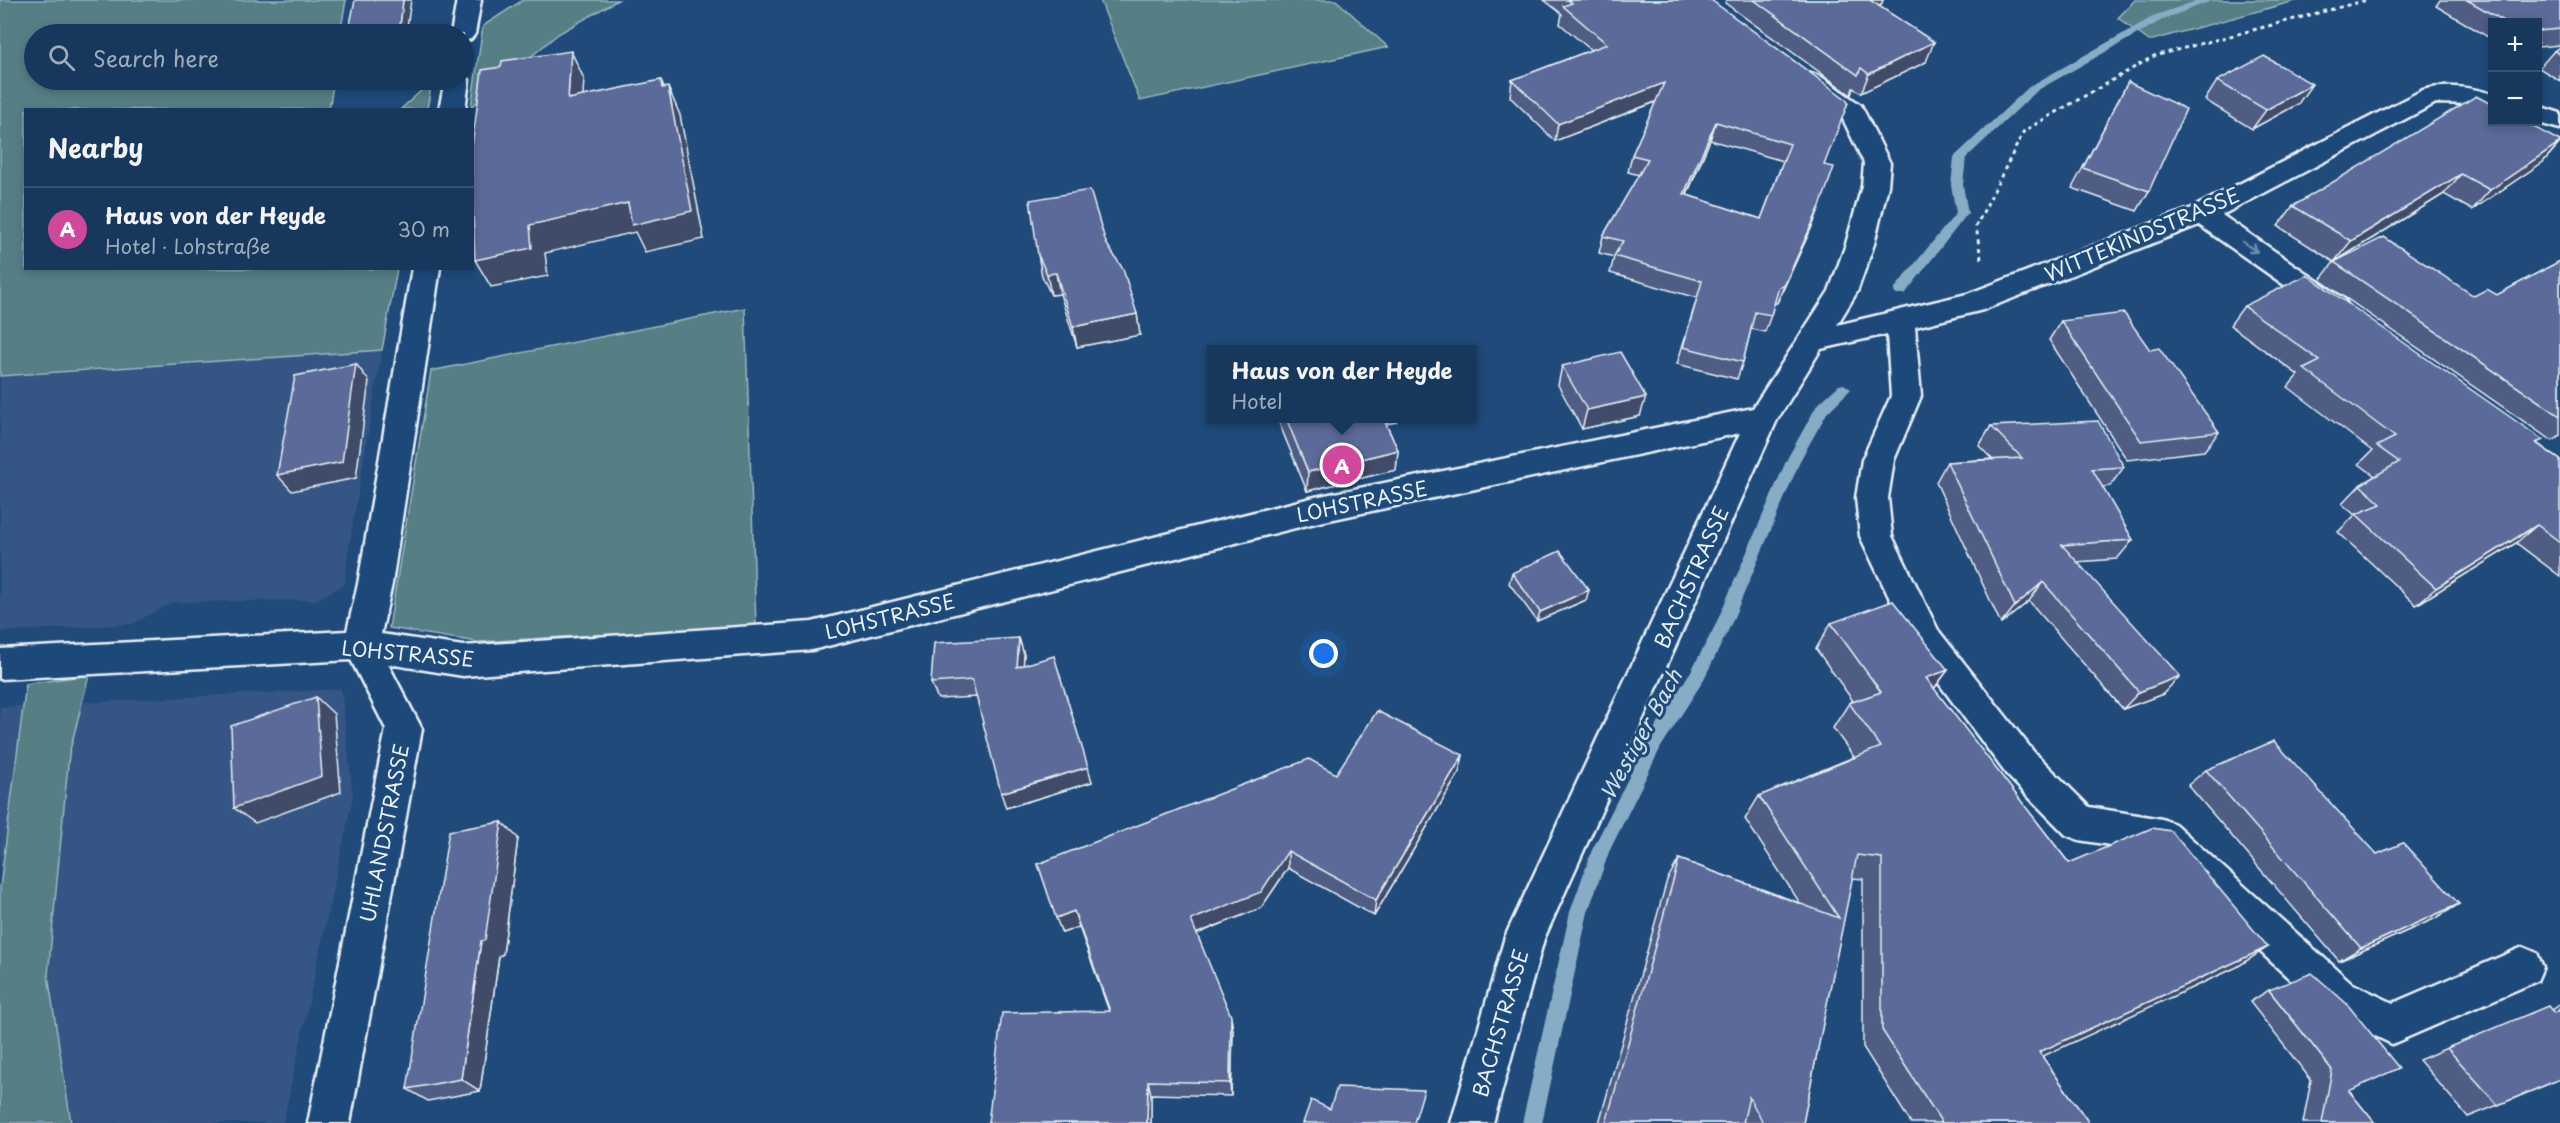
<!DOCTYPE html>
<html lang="en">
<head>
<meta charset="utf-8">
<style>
	body { margin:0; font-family:"Playpen Sans",sans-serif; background:#244365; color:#f1f3f6 }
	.controls { position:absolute; right:18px; top:18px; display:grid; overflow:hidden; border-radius:0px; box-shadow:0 3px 9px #0003 }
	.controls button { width:54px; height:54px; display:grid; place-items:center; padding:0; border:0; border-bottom:2px solid #365272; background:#17385c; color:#f1f3f6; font:30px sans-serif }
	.you { position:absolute; left:1324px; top:654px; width:21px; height:21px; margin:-15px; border:4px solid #fff; border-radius:50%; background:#1a73e8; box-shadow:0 0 0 9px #1a73e833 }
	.badge { display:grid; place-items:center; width:39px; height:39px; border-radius:50%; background:#ea580c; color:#fff; font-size:20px; font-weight:700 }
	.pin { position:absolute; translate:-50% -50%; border:3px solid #fff; box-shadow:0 2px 6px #0006 }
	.popup { position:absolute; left:1207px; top:345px; width:270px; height:78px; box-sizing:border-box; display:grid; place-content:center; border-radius:0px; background:#17385c; filter:drop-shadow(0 2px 4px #0005); font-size:20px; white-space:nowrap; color:#9eacbb }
	.popup b { font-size:22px; color:#f1f3f6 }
	.popup::after { content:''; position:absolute; left:50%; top:100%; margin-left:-12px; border:12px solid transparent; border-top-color:#17385c }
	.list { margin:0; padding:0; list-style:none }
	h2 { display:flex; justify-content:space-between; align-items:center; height:78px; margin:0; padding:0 24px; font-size:26px }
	h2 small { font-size:20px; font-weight:400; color:#9eacbb }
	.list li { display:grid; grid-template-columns:39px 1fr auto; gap:18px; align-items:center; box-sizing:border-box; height:84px; padding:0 24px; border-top:2px solid #365272 }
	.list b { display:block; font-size:22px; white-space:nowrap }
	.list p { margin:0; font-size:20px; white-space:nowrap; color:#9eacbb }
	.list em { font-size:20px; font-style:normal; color:#9eacbb }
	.icon { flex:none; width:33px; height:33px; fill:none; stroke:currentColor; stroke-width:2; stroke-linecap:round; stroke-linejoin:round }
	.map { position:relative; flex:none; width:2560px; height:1123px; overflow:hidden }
	.search { position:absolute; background:#17385c; box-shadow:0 3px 9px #0003; left:24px; top:24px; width:450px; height:66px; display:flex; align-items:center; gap:15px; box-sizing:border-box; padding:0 21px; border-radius:33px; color:#9eacbb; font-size:22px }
	.panel { position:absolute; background:#17385c; box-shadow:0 3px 9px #0003; left:24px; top:108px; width:450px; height:162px; border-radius:0px }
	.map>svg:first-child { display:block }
	.built { fill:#355785 }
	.green { fill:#557e85; stroke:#9eb8be; stroke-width:1.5 }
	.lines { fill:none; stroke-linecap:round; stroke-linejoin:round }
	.stream { fill:#87acc5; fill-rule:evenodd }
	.minor-casing { stroke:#e8f1f8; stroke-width:5 }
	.path { stroke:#e8f1f8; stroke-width:3; stroke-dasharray:4 4; stroke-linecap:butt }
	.minor { fill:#1f4a7a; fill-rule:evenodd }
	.wall { fill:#4f5c84; stroke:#e8f1f8; stroke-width:1.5; fill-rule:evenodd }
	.shaded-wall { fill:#404b6b; stroke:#e8f1f8; stroke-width:1.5 }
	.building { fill:#5c6b99; stroke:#e8f1f8; stroke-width:1.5; fill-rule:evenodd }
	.oneway { stroke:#6f8dac }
	.labels { text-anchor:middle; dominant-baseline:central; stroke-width:6; stroke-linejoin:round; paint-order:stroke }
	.street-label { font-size:20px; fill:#e8f1f8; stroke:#1f4a7a }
	.water-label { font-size:21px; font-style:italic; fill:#d0e0eb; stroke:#1f4a7a }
</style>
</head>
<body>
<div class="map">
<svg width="2560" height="1123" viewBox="0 0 2560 1123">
	<rect width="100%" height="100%" fill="#1f4a7a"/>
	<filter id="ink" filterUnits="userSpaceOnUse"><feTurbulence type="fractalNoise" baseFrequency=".0167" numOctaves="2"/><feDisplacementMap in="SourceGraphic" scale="12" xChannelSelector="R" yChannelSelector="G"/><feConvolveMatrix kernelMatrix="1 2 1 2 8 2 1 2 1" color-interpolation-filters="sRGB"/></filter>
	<g filter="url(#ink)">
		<g class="built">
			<polygon points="382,350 347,559 345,584 316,600 173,602 132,624 0,632 0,376"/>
			<polygon points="341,689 353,796 283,1123 0,1123 0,707"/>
		</g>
		<g class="green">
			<polygon points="0,0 346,0 340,34 34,34 34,80 334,80 329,109 26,110 26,268 397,269 382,350 0,376"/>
			<polygon points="523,0 618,0 558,34 471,107 483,26"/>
			<polygon points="1100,0 1336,0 1388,47 1140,101"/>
			<polygon points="2135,0 2299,0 2149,41 2118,18"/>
			<polygon points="432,81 427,109 401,109"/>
			<polygon points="745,308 756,626 477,642 389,628 431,371"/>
			<polygon points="89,675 69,754 48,975 71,1123 0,1123 0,888 26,684"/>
		</g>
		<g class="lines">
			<g class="stream">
				<polygon points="2199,0 2214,0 2164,19 2038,90 1966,158 1963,185 1968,213 1905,294 1895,294 1894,291 1895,288 1956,213 1951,185 1954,157 2030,86 2156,15"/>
				<polygon points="1844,384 1851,389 1827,413 1801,459 1729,629 1703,681 1661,747 1609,852 1588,912 1542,1123 1522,1123 1570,912 1592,850 1649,737 1691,671 1714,628 1787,459 1817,405 1839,385"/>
			</g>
			<g class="minor-casing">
				<g id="minor">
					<polygon points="457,0 481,0 475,34 471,39 464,41 464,34 451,34"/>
					<path d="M 1811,73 L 1820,76 L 1861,105 L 1890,163 L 1888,186 L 1874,244 L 1857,292 L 1837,325 L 1967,294 L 2192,208 L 2423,90 C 2445,84 2471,87 2492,94 L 2492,110 L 2471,104 L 2436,103 L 2222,215 L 2344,299 L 2348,306 L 2344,313 L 2334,316 L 2324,313 L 2199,225 L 1983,310 L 1915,327 L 1921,396 L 1894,460 L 1888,498 L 1892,536 L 1938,630 L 2033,751 L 2089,807 L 2162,819 L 2175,824 L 2353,984 L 2393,1003 L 2523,947 L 2537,953 L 2543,967 L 2537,981 L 2392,1044 L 2325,1012 L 2153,852 L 2079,840 L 2066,835 L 2007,775 L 1914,650 L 1860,536 L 1856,498 L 1862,460 L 1891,396 L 1887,334 L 1821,349 L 1777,420 L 1544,939 L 1493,1123 L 1451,1123 L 1505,937 L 1740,433 L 1315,523 L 812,650 L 463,676 L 388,664 L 422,729 L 350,1123 L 308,1123 L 386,729 L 351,660 L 0,679 L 0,649 L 347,631 L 358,584 L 412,268 L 440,268 L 392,584 L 381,634 L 463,646 L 812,622 L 1315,497 L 1753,408 L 1829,291 L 1846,244 L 1862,186 L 1864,163 L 1841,115 L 1802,86 L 1799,81 L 1802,76 Z"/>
					<polygon points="464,74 469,80 465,110 439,110 445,80 464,80"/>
					<polygon points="2538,106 2560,113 2560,129 2535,122 2538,122"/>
				</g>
			</g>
			<polyline class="path" points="1981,259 1976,226 2024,131 2154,56 2367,0"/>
			<use href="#minor" class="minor"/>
		</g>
		<g class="wall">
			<path d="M 1544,0 L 1711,0 L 1824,165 L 1814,222 L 1777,303 L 1774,304 L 1771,315 L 1765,332 L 1751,329 L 1743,362 L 1737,379 L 1677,364 L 1697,298 L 1610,273 L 1614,257 L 1599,253 L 1603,236 L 1639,175 L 1628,172 L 1632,155 L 1656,102 L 1555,141 L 1510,97 L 1512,80 L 1591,50 L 1560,24 L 1562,14 ZM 1710,140 L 1783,161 L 1761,219 L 1687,195 Z"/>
			<polygon points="1726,0 1883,0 1881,5 1879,6 1926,62 1861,93 1853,88 1851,95 1725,3"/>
			<polygon points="2440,0 2560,0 2560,45 2538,47 2538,22 2493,22 2493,40 2436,6"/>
			<polygon points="2560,47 2560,81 2539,68 2554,51"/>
			<polygon points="2217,81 2298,104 2252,129 2205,100"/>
			<polygon points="2128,82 2149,191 2137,211 2072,188"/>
			<polygon points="2560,141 2560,143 2543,162 2472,210 2444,194 2334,262 2278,226 2293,206"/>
			<polygon points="1106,243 1137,314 1140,335 1077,347 1060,294 1051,295 1042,276 1038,255"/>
			<polygon points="2560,261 2560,436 2552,441 2320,280 2334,262 2474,296 2497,295"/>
			<polygon points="2244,306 2538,444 2560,460 2560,576 2516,543 2416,605 2338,532 2355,515 2342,504 2360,485 2375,476 2359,464 2372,451 2288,387 2298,375 2230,325"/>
			<polygon points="2061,321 2150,350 2219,432 2204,451 2127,460 2049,340"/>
			<polygon points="1562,366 1640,416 1582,429 1558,385"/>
			<polygon points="1277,418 1397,418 1396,422 1386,424 1398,450 1396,470 1307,491"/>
			<polygon points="1991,426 2124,467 2110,486 2102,487 2133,540 2117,559 2077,562 2163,694 2123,709 2029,601 2001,624 1936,482 1947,462 1992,459 1979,446"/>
			<polygon points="1512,573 1586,600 1537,621 1509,583"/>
			<polygon points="1831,623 1948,670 1934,689 2069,863 2237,967 2042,1056 2089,1123 1911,1123 1863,1047 1863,879 1852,878 1803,1123 1599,1123 1667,880 1679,859 1800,903 1745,819 1759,796 1854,757 1833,728 1849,703 1853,701 1816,649"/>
			<polygon points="1019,638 1024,655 1023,665 1092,782 1006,808 977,697 938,699 931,683"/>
			<polygon points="1463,755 1459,773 1374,916 1288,868 1261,908 1197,934 1233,1030 1231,1096 1151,1094 1151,1123 988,1123 1109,1011 1079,927 1062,933 1038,864 1336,774"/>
			<polygon points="2206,770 2377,854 2459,904 2436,918 2339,961 2188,785"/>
			<polygon points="518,838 503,954 499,956 480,1091 428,1101 407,1089"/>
			<polygon points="2269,990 2349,1091 2375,1123 2303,1123 2311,1080 2250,1002"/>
			<polygon points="2560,1004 2560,1079 2498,1105 2468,1117 2419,1060 2447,1048 2551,1010"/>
		</g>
		<g class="shaded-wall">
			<polygon points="403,0 411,0 406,34 399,34"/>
			<polygon points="1863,0 1883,0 1881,5 1857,16"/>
			<polygon points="1934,42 1926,62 1861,93 1869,74"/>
			<polygon points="571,51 584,79 581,127 568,99"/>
			<polygon points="661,80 672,107 668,87 680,115 704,239 645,252 635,232 545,253 548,276 491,287 475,260 530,225 662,88"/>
			<polygon points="1664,83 1660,100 1555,141 1558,124"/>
			<polygon points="2312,84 2298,104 2252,129 2266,110"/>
			<polygon points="1716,122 1710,140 1679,211 1684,194"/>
			<polygon points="2560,142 2543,162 2472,210 2490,190"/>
			<polygon points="2461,174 2444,194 2334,262 2351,241"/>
			<polygon points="1821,204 1814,222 1777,303 1784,286"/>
			<polygon points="1056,273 1060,294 1051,295 1047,274"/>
			<polygon points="1137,314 1140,335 1077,347 1073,327"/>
			<polygon points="356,364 369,381 356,478 292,491 277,475"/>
			<polygon points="1646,397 1640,416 1582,429 1587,410"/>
			<polygon points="1376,418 1397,418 1396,422 1376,426"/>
			<polygon points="1398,450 1396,470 1307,491 1308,472"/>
			<polygon points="2537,525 2516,543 2416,605 2436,588"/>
			<polygon points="2043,582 2029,601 2001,624 2015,606"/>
			<polygon points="1589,590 1586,600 1537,621 1540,612"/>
			<polygon points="1019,638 1024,655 1022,684 1017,667"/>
			<polygon points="1948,670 1929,695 1926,678"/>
			<polygon points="2180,676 2163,694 2123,709 2139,692"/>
			<polygon points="316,697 334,714 341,792 255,823 234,808"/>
			<polygon points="1463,755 1459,773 1374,916 1376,900"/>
			<polygon points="1088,767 1092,782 1006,808 1001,793"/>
			<polygon points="502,822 518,838 503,954 499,956 480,1091 461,1079 481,941"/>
			<polygon points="1288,851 1288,868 1261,908 1193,935 1191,920"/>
			<polygon points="2459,904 2436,918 2339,961 2361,948"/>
			<polygon points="1074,911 1079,927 1062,933 1056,918"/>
			<polygon points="2268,947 2237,967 2015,1069 2039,1052"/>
			<polygon points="1231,1016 1233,1030 1231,1096 1230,1083"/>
			<polygon points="1148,1081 1151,1094 1151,1123 1147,1123"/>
		</g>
		<g class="building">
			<polygon points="355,0 403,0 399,34 348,34"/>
			<path d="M 1568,0 L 1711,0 L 1846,99 L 1848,103 L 1824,165 L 1834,167 L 1821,204 L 1784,286 L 1779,287 L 1771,315 L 1755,312 L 1743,362 L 1683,347 L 1702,281 L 1614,256 L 1623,241 L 1603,236 L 1648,159 L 1632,155 L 1664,83 L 1558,124 L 1512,80 L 1607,44 L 1563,6 L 1572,3 ZM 1716,122 L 1790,144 L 1761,219 L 1684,194 Z"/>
			<polygon points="1754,0 1870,0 1934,42 1869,74 1861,68 1858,75"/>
			<polygon points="2467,0 2560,0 2560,29 2538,31 2538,22 2506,22"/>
			<polygon points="2560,47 2560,54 2554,51"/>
			<polygon points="571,51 568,99 661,80 662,88 668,87 692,211 632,225 628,203 530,225 532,248 475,260 472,194 472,146 482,70 501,67 502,61"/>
			<polygon points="2264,56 2312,84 2266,110 2217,81"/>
			<polygon points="2128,82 2186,109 2149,191 2083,168"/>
			<polygon points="2476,96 2493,105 2493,122 2524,122 2560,141 2560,142 2490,190 2461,174 2351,241 2293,206"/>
			<polygon points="1090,190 1106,243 1123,269 1137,314 1073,327 1056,273 1047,274 1038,255 1030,200"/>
			<polygon points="2384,237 2474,296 2487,289 2497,295 2560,261 2560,416 2334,262"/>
			<polygon points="2307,275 2543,440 2536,443 2560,460 2560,542 2537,525 2436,588 2356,514 2381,504 2360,485 2399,462 2377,446 2395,437 2304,369 2320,361 2244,306"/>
			<polygon points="2124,313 2150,350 2159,348 2219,432 2141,441 2061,321"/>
			<polygon points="1620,352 1646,397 1587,410 1562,366"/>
			<polygon points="356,364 342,462 277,475 295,376"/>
			<polygon points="1286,418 1383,418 1398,450 1308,472"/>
			<polygon points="2098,421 2124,467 2092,469 2133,540 2062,545 2180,676 2139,692 2043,582 2015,606 1947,462 2022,458 1991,426"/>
			<polygon points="1560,551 1589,590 1540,612 1512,573"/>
			<polygon points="1893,601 1948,670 1926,678 2069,863 2152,828 2171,831 2268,947 2039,1052 2089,1123 1942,1123 1882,1030 1882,858 1857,855 1803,1123 1763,1123 1749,1097 1743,1123 1606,1123 1679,859 1839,918 1759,796 1881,747 1849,703 1881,692 1831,623"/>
			<polygon points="1019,638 1017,667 1054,656 1088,767 1001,793 972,680 931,683 934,643"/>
			<polygon points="316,697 322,776 234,808 231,726"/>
			<polygon points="1377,711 1463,755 1376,900 1288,851 1261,892 1191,920 1231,1016 1230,1083 1148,1081 1147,1123 988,1123 1002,1013 1110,1011 1074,911 1056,918 1038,864 1309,759 1336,774"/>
			<polygon points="2274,741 2377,854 2403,843 2459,904 2361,948 2206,770"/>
			<polygon points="502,822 485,940 481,941 461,1079 407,1089 449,831"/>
			<polygon points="2312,973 2347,1004 2399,1068 2349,1091 2375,1123 2322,1123 2332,1070 2269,990"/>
			<polygon points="2548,1006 2554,1013 2560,1009 2560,1079 2498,1105 2447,1048"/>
			<polygon points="1337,1087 1424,1090 1414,1123 1303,1123 1311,1100 1330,1109"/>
		</g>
		<defs><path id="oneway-shaft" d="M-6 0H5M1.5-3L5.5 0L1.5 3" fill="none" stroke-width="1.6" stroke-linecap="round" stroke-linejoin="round" transform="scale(1.5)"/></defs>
		<use class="oneway" href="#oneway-shaft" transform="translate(2250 247) rotate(35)"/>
	</g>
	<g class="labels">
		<g class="street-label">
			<text transform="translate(2142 234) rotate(-23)">WITTEKINDSTRASSE</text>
			<text transform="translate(1362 501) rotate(-12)">LOHSTRASSE</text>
			<text transform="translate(1691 577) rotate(-66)">BACHSTRASSE</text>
			<text transform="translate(890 616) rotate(-14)">LOHSTRASSE</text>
			<text transform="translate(408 653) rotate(5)">LOHSTRASSE</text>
			<text transform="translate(384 833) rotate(-79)">UHLANDSTRASSE</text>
			<text transform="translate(1500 1023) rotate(-74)">BACHSTRASSE</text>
		</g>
		<g class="water-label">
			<text transform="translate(1640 734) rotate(-61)">Westiger Bach</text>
		</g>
	</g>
</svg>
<div class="controls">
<button>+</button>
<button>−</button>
</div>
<div class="you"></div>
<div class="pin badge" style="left:1342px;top:465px;background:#d1479c">A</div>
<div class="popup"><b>Haus von der Heyde</b>Hotel</div>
<div class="search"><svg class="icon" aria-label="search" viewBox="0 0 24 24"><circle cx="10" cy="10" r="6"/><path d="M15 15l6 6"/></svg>Search here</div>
<section class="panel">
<h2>Nearby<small></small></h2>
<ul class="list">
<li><span class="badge" style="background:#d1479c">A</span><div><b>Haus von der Heyde</b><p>Hotel · Lohstraße</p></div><em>30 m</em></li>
</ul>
</section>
</div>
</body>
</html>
